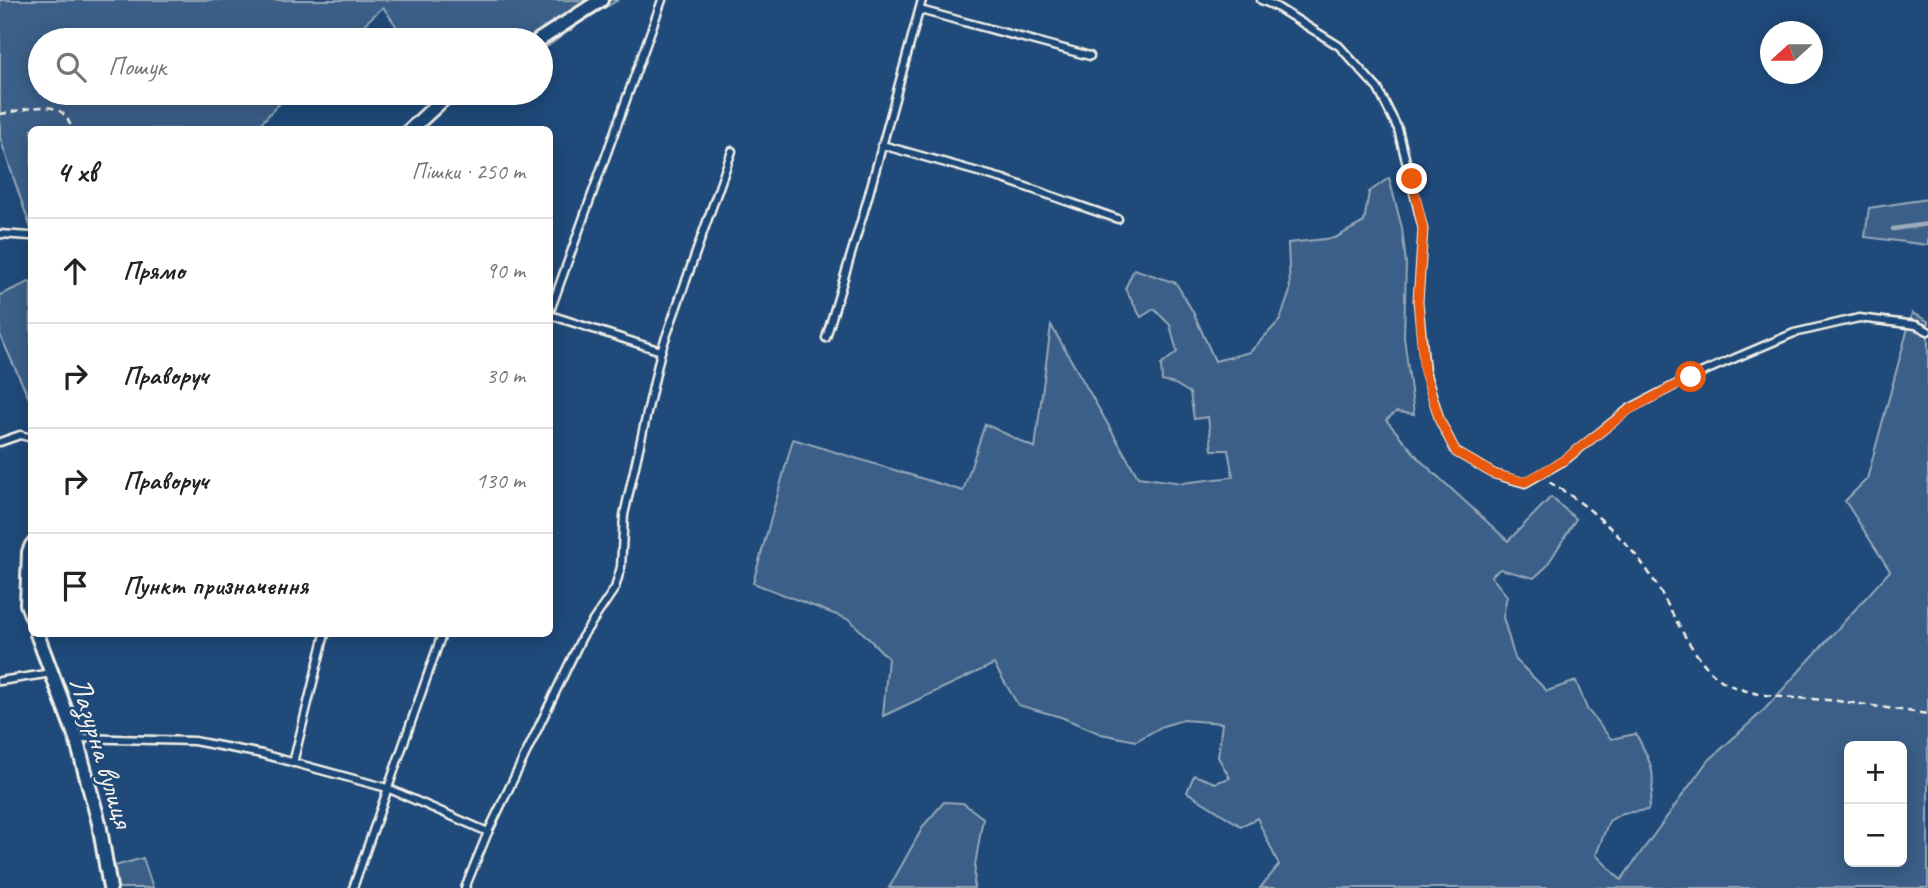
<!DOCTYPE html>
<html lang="uk">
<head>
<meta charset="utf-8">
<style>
	body { margin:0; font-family:Caveat,sans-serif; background:#f2f2f2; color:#222 }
	.controls { position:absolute; right:21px; bottom:21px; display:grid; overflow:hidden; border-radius:10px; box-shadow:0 4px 18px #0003 }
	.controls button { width:63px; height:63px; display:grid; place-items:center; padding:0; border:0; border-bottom:2px solid #e0e0e0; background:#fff; color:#222; font:35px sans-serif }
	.compass { position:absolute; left:1760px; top:21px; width:63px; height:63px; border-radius:50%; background:#fff; box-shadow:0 4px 18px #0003; rotate:249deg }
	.stop { position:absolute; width:21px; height:21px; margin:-16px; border:5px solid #ea580c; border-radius:50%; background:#fff }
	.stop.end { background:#ea580c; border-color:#fff; box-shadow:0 2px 7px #0008 }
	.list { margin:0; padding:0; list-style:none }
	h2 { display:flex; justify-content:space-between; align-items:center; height:91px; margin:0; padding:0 28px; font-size:30px }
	h2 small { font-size:23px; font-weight:400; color:#767676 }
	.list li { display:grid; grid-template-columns:46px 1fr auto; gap:21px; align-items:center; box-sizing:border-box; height:105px; padding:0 28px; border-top:2px solid #e0e0e0 }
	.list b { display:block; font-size:26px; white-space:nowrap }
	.list em { font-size:23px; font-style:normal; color:#767676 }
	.icon { flex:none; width:38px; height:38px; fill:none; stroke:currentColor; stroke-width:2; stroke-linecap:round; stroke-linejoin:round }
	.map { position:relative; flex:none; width:1928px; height:888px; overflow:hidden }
	.search { position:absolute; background:#fff; box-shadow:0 4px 18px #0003; left:28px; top:28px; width:525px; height:77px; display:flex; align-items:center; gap:18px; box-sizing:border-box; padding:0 24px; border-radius:38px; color:#767676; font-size:26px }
	.panel { position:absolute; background:#fff; box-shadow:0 4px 18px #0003; left:28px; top:126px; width:525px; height:511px; border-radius:10px }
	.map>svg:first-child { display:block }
	.green { fill:#3a5f88; stroke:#97a8b8; stroke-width:2; fill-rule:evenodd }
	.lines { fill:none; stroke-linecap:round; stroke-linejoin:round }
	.stream { stroke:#9cacbb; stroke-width:4.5 }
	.lane-casing { stroke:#f4f1e8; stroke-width:11 }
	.street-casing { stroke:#f4f1e8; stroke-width:18 }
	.path { stroke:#f4f1e8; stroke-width:2.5; stroke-dasharray:7 5; stroke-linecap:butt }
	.lane { stroke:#1f4a7a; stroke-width:6 }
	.street { stroke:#1f4a7a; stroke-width:12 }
	.route { stroke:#ea580c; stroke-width:9 }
	.labels { text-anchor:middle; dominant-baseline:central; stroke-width:5; stroke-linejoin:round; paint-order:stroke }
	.street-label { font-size:30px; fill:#f4f1e8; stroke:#1f4a7a }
</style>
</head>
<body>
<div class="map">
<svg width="1928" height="888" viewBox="0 0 1928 888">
	<rect width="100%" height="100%" fill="#1f4a7a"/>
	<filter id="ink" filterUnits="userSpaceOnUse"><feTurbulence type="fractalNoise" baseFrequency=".0143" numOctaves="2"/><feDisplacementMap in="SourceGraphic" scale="14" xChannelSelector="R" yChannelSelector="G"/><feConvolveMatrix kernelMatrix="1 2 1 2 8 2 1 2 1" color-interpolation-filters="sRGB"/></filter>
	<g filter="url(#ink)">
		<g class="green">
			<polygon points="0,0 618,0 583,21 541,51 541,40 406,40 383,7 347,40 40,40 40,93 291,93 274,109 256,129 32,130 31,229 0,138"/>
			<path d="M 1389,178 L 1402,228 L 1406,264 L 1404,337 L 1414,414 L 1396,412 L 1386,420 L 1421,461 L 1508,541 L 1551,497 L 1576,519 L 1546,567 L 1534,578 L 1500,569 L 1491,576 L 1507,596 L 1503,617 L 1515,659 L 1547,691 L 1576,681 L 1587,709 L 1611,739 L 1636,734 C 1652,765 1658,774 1648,810 L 1623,813 L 1609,821 L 1596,855 L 1621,880 L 1706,763 L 1765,709 L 1890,571 L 1845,501 L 1867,479 L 1912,313 L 1928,321 L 1928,888 L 1260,888 L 1279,865 L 1257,818 L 1241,826 L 1187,792 L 1194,775 L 1215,783 L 1230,778 L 1218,757 L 1222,723 L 1183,720 L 1163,726 L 1136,741 L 1101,734 L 1061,717 L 1018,705 L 994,664 L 883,716 L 888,658 L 850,620 L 753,583 L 793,439 L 963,491 L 985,424 L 1035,448 L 1051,325 L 1138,477 L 1182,483 L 1233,477 L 1228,450 L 1212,450 L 1208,417 L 1194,419 L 1190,393 L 1175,384 L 1162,381 L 1161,365 L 1177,352 L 1170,325 L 1154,309 L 1141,317 L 1125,289 L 1134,269 L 1176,283 L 1193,312 L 1215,361 L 1250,352 L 1280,320 L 1290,291 L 1288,243 L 1335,238 L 1364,222 L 1369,192 ZM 1849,746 L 1902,746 L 1902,862 L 1849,862 Z"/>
			<polygon points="1928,199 1928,245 1865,237 1869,208"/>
			<polygon points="31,281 31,403 0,335 0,295"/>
			<polygon points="944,802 963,803 983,818 975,865 974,888 889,888 924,825"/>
			<polygon points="143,858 153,888 117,888 115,866"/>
		</g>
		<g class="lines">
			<polyline class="stream" points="1893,229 1928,224"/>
			<g class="lane-casing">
				<g id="lane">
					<polyline points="1261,0 1275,6 1339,46 1378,89 1398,129 1423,229 1418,301 1425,371 1440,421 1456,452 1494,474 1525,483 1565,460 1629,409 1691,377 1794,333 1859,318 1916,325 1928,331"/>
					<polyline points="920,10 1090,56"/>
					<polyline points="882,145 1003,179 1118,219"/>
					<polyline points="0,234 30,236"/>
					<polyline points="550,311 662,0"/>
					<polyline points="550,315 661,351"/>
					<polyline points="826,338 867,201 922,0"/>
					<polyline points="0,442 20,435 32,438"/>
					<polyline points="0,681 52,673"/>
					<polyline points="76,738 194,741 262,754 387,788 488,832"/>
					<polyline points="293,763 325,634"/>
					<polyline points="353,888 442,634"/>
					<polyline points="465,888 488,832 582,637 615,588 621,567 624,515 661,351 732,151"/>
				</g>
			</g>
			<g class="street-casing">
				<g id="street">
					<polyline points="539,40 601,0"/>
					<polyline points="410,130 450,93"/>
					<polyline points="32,545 29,552 27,604 32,617"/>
					<polyline points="37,634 76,738 99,823 110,888"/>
				</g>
			</g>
			<g class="path">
				<path d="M 0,114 C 27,111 62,93 72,130"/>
				<path d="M 1549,482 C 1586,503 1628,540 1651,576 C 1672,607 1695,671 1732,686 C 1766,700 1803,697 1838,701 C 1868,705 1898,710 1928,714"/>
			</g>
			<use href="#lane" class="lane"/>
			<use href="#street" class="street"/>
		</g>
	</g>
	<g class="lines" filter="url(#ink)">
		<polyline class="route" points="1412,179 1423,229 1418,301 1424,371 1440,421 1456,452 1494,474 1525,482 1564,460 1629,410 1691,377"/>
	</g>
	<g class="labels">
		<g class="street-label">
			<text transform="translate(102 752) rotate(73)">Лазурна вулиця</text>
		</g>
	</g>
</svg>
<div class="controls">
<button>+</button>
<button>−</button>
</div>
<svg class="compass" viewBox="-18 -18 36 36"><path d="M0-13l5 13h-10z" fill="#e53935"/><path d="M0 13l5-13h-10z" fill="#767676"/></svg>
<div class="stop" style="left:1691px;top:377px"></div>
<div class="stop end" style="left:1412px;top:179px"></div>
<div class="search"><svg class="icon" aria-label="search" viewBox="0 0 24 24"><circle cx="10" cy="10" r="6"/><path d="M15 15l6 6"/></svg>Пошук</div>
<section class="panel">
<h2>4 хв<small>Пішки · 250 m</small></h2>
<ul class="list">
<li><svg class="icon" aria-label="ahead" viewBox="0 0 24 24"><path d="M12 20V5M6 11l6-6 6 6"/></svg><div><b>Прямо</b></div><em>90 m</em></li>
<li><svg class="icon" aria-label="right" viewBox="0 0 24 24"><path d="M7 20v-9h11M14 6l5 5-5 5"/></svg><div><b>Праворуч</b></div><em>30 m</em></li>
<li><svg class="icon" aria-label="right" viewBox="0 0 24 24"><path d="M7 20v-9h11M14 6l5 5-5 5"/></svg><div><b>Праворуч</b></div><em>130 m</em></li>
<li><svg class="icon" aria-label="arrive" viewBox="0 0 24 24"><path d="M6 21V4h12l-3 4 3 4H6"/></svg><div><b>Пункт призначення</b></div></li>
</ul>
</section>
</div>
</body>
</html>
